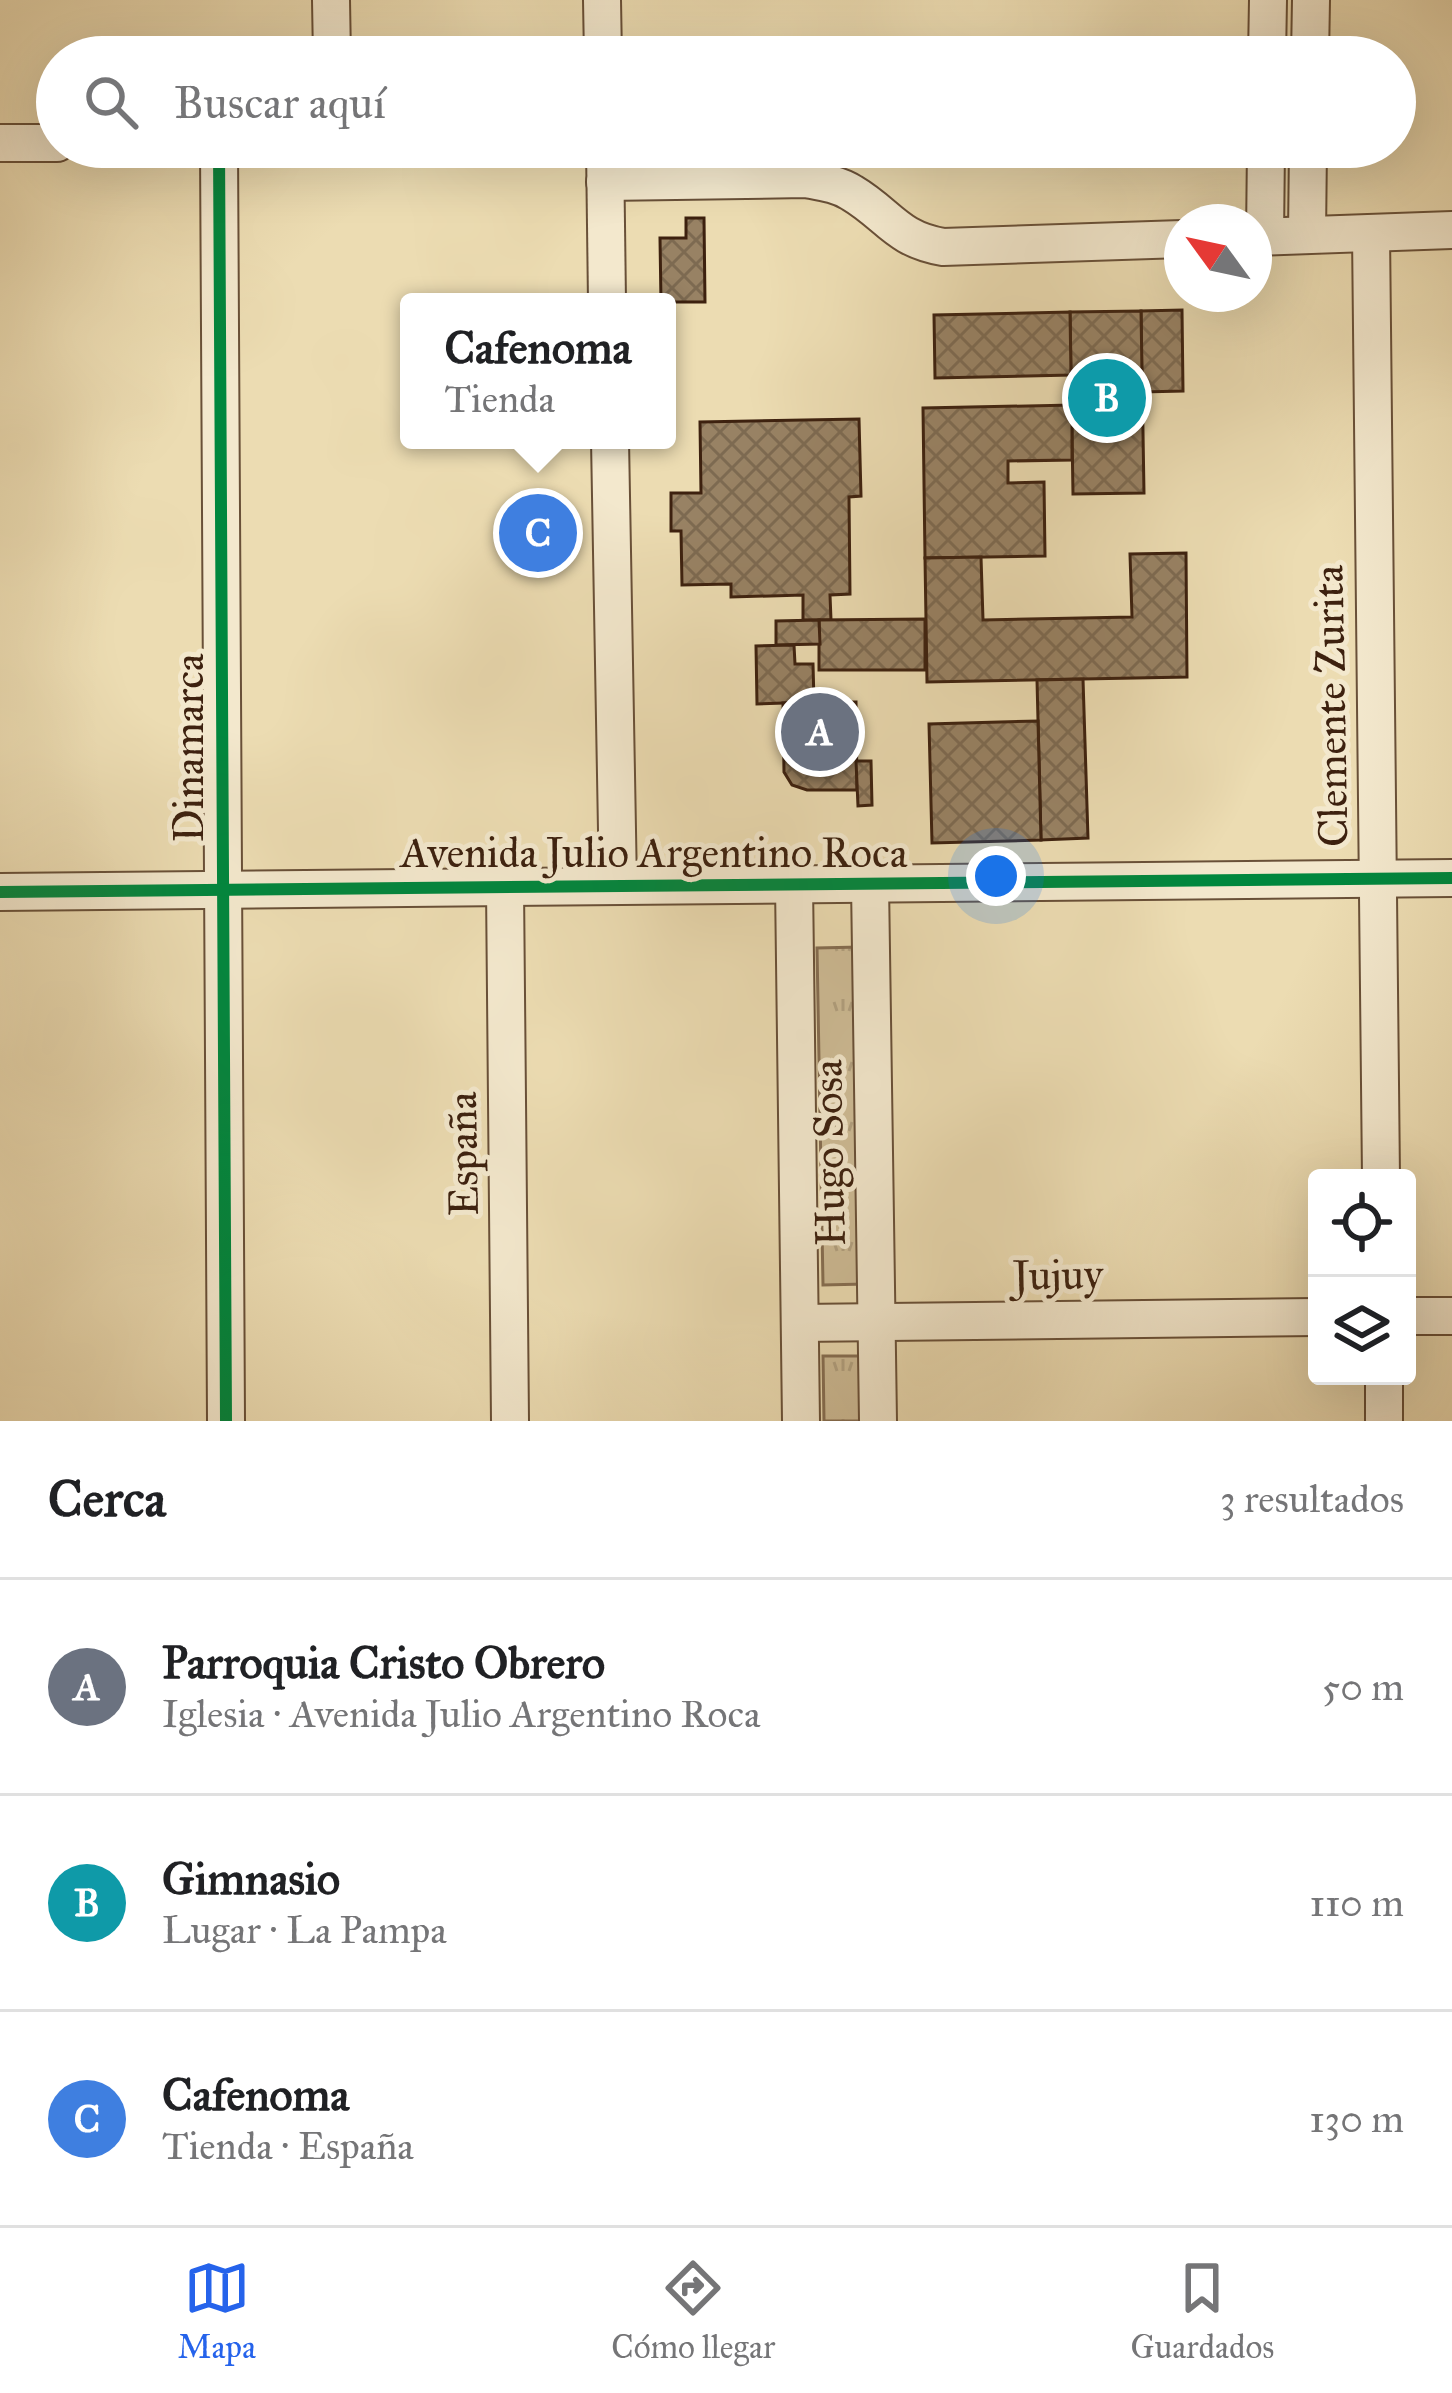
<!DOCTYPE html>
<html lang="es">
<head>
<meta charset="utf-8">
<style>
	body { margin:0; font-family:"IM FELL Great Primer",serif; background:#f6f6f6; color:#202124 }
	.controls { position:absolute; right:36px; bottom:36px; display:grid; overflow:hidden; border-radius:12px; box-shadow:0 12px 48px #0002 }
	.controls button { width:108px; height:108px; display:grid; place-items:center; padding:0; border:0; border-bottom:3px solid #e0e0e0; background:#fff; color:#202124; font:60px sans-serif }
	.compass { position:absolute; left:1164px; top:204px; width:108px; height:108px; border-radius:50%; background:#fff; box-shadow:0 12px 48px #0002; rotate:303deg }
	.you { position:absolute; left:996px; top:876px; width:42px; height:42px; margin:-30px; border:9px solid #fff; border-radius:50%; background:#1a73e8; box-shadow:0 0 0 18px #1a73e833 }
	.badge { display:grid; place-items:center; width:78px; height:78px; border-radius:50%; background:#2563eb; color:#fff; font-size:39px; font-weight:700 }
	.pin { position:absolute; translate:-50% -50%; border:6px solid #fff; box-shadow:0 3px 12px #0006 }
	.popup { position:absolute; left:400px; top:293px; width:276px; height:156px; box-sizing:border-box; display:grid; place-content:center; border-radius:12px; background:#fff; filter:drop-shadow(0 3px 9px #0005); font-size:39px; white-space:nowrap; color:#757577 }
	.popup b { font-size:45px; color:#202124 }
	.popup::after { content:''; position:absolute; left:50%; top:100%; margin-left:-24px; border:24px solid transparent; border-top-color:#fff }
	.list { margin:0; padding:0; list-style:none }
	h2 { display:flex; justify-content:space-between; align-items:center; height:156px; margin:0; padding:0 48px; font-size:51px }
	h2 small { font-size:39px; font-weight:400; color:#757577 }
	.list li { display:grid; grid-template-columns:78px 1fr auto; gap:36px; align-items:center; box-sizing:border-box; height:216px; padding:0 48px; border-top:3px solid #e0e0e0 }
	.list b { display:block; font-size:45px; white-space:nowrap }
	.list p { margin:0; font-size:39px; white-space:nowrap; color:#757577 }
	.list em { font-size:39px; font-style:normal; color:#757577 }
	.icon { flex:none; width:66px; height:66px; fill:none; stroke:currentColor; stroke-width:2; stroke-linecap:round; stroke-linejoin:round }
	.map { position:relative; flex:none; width:1452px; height:1421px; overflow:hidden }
	.search { position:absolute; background:#fff; box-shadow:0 12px 48px #0002; left:36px; right:36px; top:36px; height:132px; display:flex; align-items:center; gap:30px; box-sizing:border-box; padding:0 42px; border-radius:66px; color:#757577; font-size:45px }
	.sheet { height:804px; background:#fff }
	nav { display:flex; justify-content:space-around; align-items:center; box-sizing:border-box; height:168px; border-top:3px solid #e0e0e0; background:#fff; font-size:33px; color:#757577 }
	nav a { display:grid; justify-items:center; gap:6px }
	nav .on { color:#2563eb }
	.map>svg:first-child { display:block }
	.grass { fill:url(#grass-tufts); stroke:#866e52; stroke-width:3 }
	.building { fill:url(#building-cross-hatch); stroke:#3d210f; stroke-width:3 }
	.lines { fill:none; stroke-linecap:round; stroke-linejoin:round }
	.minor-casing { stroke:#695038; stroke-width:40 }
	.minor { stroke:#f3e8cd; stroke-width:36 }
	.cycleway-casing { stroke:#f3e8cd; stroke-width:20 }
	.cycleway { stroke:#00873e; stroke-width:12 }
	.labels { text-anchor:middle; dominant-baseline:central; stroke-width:10; stroke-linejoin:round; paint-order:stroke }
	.street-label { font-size:42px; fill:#3d210f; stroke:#f3e8cd }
</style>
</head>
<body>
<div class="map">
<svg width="1452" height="1421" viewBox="0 0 1452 1421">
	<defs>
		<pattern id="grass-tufts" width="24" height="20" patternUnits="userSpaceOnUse" patternTransform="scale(3)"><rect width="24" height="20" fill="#cebc96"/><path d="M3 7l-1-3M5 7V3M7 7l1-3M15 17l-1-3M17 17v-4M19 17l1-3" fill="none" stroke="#b2a180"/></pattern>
		<pattern id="building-cross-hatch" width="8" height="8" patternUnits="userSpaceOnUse" patternTransform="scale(3)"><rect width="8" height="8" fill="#988264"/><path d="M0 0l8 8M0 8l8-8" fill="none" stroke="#7d6a51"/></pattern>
	</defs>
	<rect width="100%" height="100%" fill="#ecdcb2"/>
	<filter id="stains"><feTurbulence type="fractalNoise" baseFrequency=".00167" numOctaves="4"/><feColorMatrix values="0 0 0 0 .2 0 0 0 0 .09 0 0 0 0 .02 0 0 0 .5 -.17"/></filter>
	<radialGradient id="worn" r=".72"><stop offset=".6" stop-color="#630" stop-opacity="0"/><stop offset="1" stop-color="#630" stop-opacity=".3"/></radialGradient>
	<g class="grass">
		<polygon points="859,947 865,1284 823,1285 817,948"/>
		<polygon points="823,1356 865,1356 866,1421 824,1421"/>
	</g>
	<g class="building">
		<polygon points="686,218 704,218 705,302 661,302 660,238 686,238"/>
		<polygon points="1182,310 1183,391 1142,392 1141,311"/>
		<polygon points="1141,311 1144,493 1073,494 1070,312"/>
		<polygon points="1070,312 1071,375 935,378 934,315"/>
		<polygon points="1072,405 1072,460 1008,461 1008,483 1044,482 1045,556 925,558 923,408"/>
		<polygon points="859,419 861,496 849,497 850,594 830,595 831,620 803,620 803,595 731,597 731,584 682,585 681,531 671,531 671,493 701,493 700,422"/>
		<polygon points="572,513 573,550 503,552 503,515"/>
		<polygon points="1186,553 1187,677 927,682 925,558 981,557 983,620 1132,617 1130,554"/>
		<polygon points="925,619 925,670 819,670 819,620"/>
		<polygon points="819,620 820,644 776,645 776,621"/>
		<polygon points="794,645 795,664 813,664 814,702 757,704 756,646"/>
		<polygon points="1083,679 1088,838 1041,840 1037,680"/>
		<polygon points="856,702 857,790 807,790 792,785 784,772 783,703"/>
		<polygon points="1038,721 1041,840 932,843 929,724"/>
		<polygon points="856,761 871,761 872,805 858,806"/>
	</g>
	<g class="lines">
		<g class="minor-casing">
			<g id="minor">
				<polyline points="331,0 332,57"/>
				<polyline points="602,0 603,57"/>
				<polyline points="1267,57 1268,0"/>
				<polyline points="1310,57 1311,0"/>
				<polyline points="0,143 57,143"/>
				<polyline points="219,147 226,1421"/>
				<polyline points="605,147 607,302"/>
				<path d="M 605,182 L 806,179 C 822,182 838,184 852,193 C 889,215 896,239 943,247 L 1182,239"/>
				<polyline points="1371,233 1381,1178"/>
				<polyline points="1307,235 1308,147"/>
				<polyline points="1265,236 1266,147"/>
				<polyline points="1254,237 1452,230"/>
				<polyline points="610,440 618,886"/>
				<polyline points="794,884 801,1421"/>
				<polyline points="870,884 878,1421"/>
				<polyline points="505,887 510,1421"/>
				<polyline points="0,892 1452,878"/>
				<polyline points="1407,1316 1452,1316"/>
				<polyline points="800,1323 1317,1317"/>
				<polyline points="1384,1376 1384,1421"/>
			</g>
		</g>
		<use href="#minor" class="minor"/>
		<g class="cycleway-casing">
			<g id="cycleway">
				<polyline points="219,147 226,1421"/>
				<polyline points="0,892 1452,878"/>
			</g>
		</g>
		<use href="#cycleway" class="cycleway"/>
	</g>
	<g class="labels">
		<g class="street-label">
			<text transform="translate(1331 706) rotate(-91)">Clemente Zurita</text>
			<text transform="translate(189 748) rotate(-90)">Dinamarca</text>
			<text x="654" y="853">Avenida Julio Argentino Roca</text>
			<text transform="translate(829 1153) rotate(-91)">Hugo Sosa</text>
			<text transform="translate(463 1154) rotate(-91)">España</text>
			<text transform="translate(1058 1275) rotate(-1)">Jujuy</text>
		</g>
	</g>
	<rect width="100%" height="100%" filter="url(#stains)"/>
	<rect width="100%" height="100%" fill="url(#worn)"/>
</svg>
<div class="controls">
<button><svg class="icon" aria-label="locate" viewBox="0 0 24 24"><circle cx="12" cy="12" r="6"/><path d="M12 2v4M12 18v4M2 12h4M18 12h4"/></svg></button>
<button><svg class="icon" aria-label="layers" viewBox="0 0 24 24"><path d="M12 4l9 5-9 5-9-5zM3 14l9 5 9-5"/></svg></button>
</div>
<svg class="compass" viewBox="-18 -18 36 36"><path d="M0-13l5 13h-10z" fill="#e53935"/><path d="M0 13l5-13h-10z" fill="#757577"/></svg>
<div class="you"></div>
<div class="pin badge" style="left:820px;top:732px;background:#6b7280">A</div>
<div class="pin badge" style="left:1107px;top:398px;background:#0f9aa8">B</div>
<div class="pin badge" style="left:538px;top:533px;background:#3f7fe0">C</div>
<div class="popup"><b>Cafenoma</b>Tienda</div>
<div class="search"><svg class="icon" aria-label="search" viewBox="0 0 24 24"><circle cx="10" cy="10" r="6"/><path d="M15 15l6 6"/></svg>Buscar aquí</div>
</div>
<section class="sheet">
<h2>Cerca<small>3 resultados</small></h2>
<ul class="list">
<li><span class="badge" style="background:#6b7280">A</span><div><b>Parroquia Cristo Obrero</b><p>Iglesia · Avenida Julio Argentino Roca</p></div><em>50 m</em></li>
<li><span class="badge" style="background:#0f9aa8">B</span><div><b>Gimnasio</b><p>Lugar · La Pampa</p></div><em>110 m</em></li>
<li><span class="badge" style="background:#3f7fe0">C</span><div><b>Cafenoma</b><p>Tienda · España</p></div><em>130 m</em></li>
</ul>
</section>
<nav>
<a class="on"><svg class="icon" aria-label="map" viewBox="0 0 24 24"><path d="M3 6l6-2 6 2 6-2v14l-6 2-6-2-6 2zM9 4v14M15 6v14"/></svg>Mapa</a>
<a><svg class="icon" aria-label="directions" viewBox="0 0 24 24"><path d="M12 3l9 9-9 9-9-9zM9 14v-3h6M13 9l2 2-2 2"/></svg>Cómo llegar</a>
<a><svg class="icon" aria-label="saved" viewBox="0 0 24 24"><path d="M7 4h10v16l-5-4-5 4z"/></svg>Guardados</a>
</nav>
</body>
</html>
